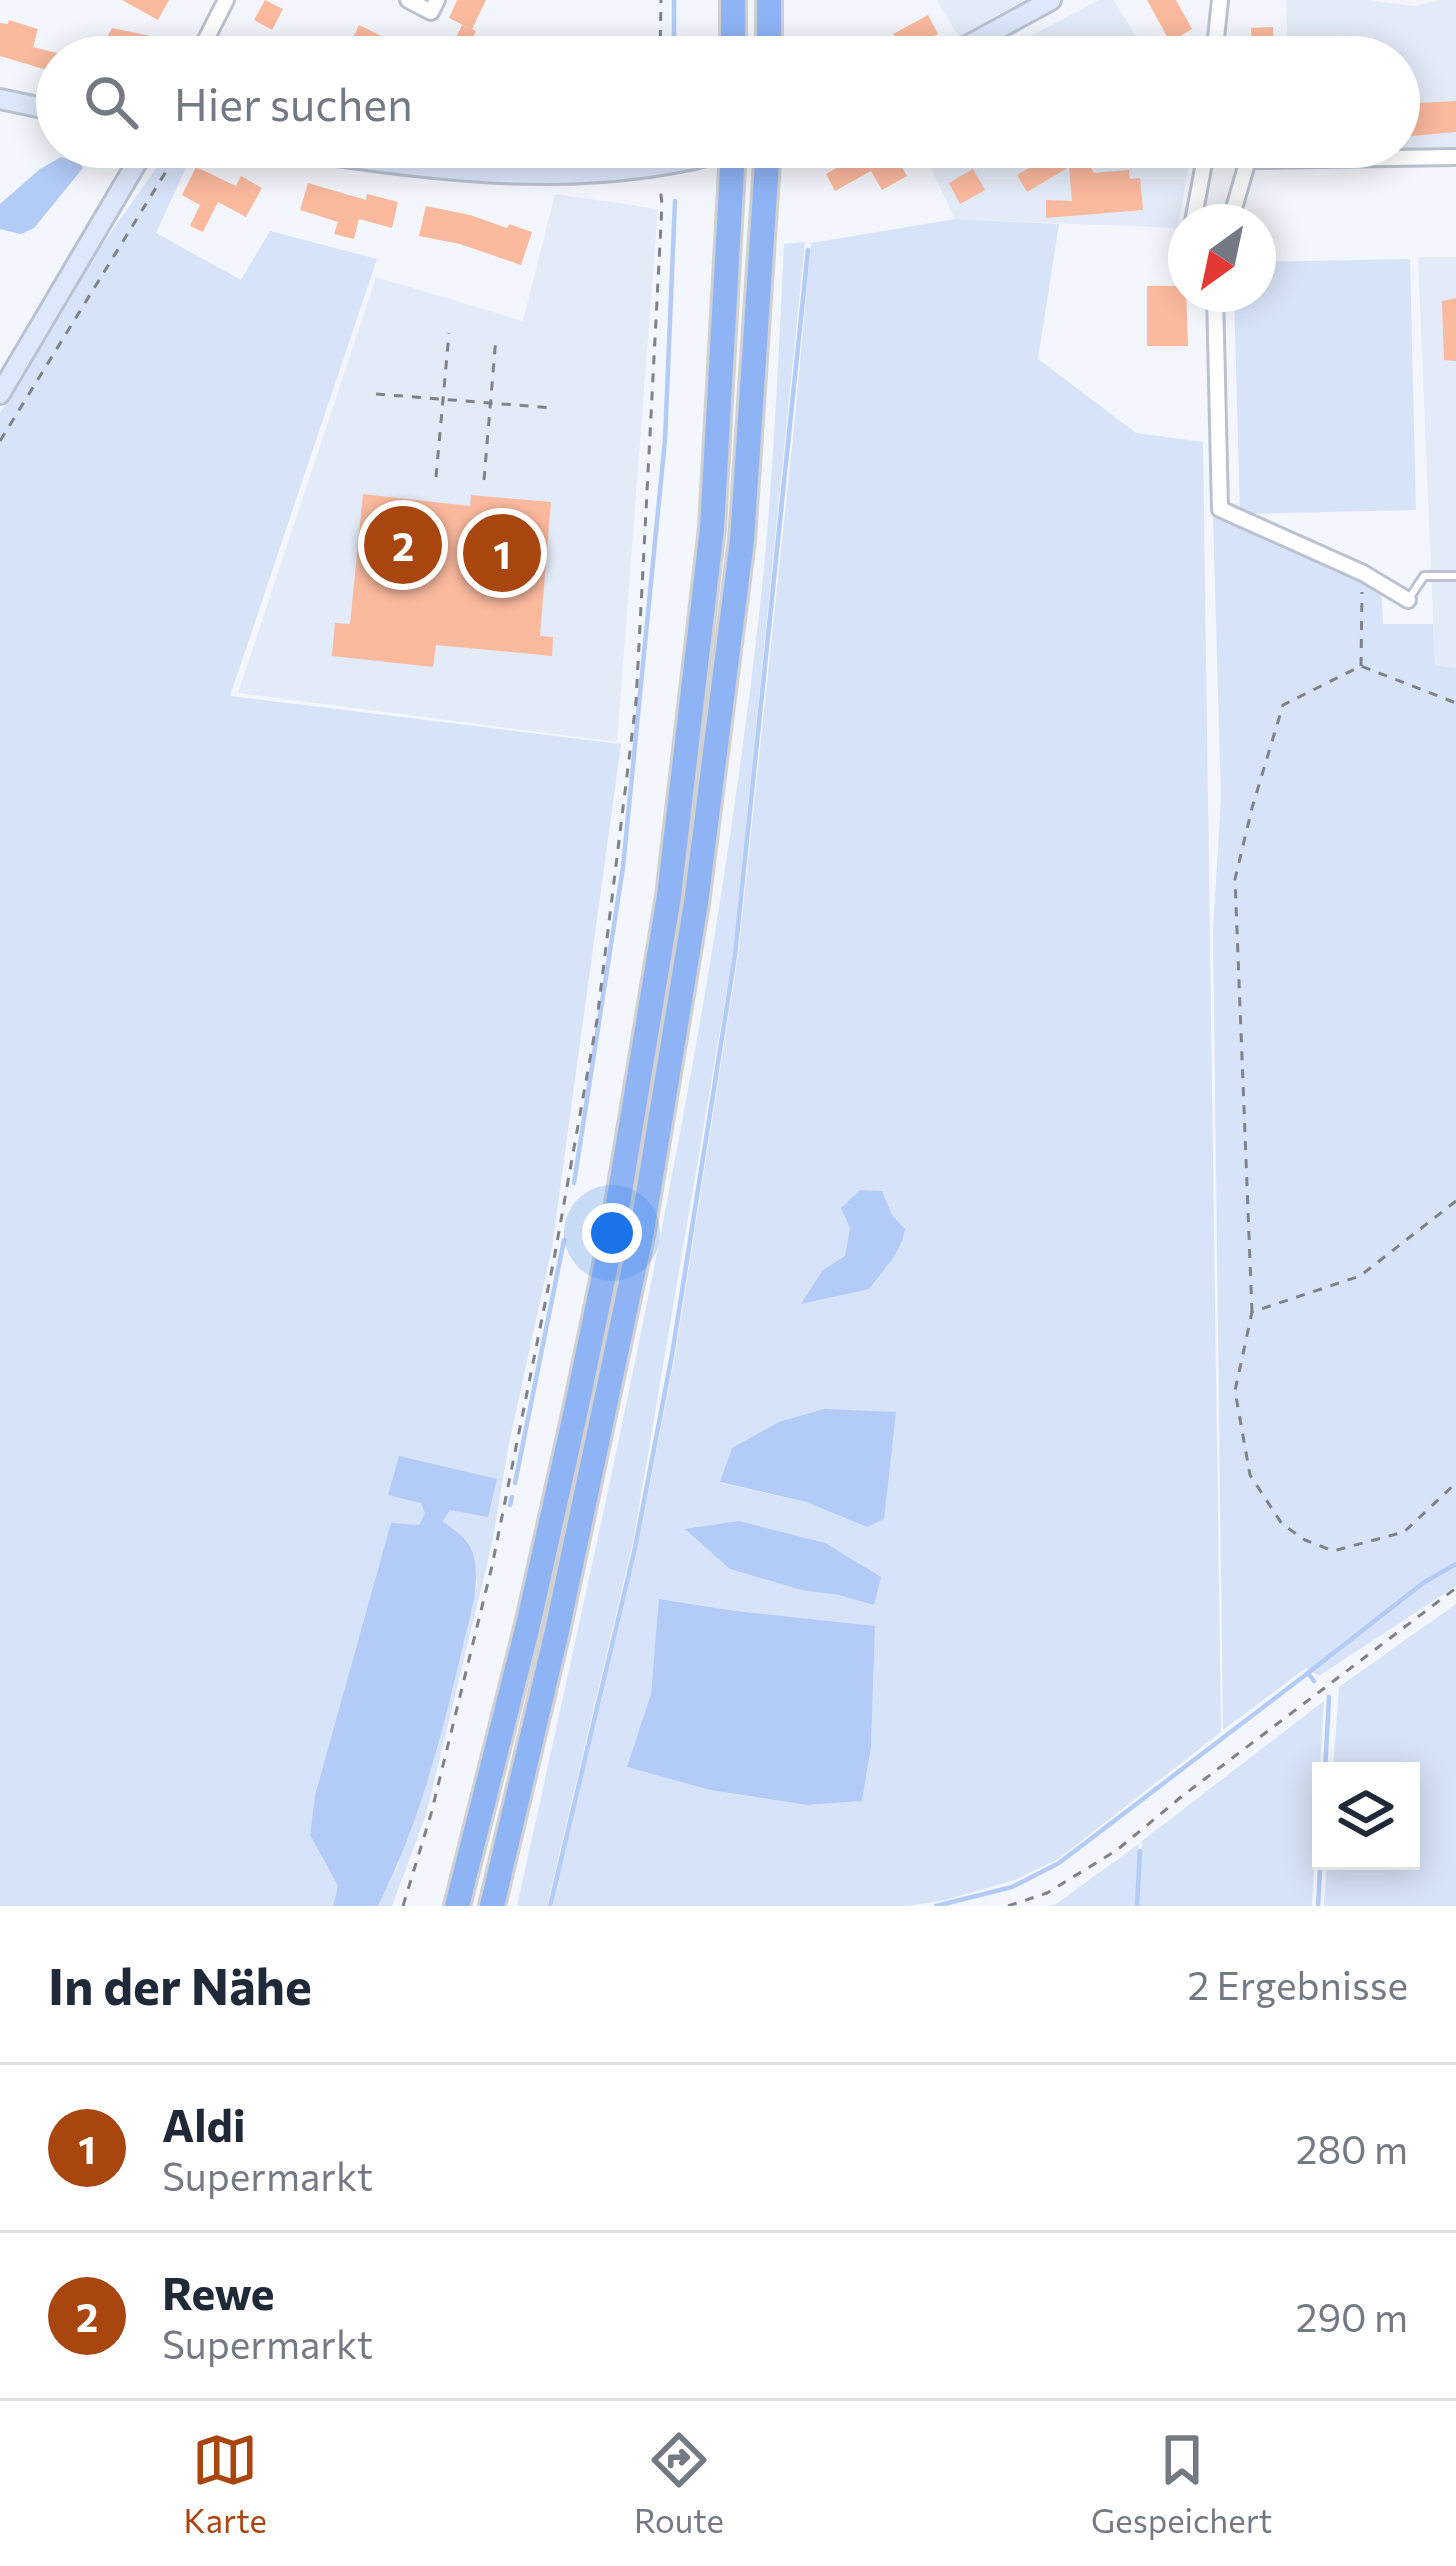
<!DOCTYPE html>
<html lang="de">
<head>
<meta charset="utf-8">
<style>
	body { margin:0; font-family:Commissioner,sans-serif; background:#f6f6f7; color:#1f2937 }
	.controls { position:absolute; right:36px; bottom:36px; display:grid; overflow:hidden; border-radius:0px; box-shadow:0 6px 30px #0003 }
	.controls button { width:108px; height:108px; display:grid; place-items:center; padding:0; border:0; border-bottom:3px solid #e0e1e3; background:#fff; color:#1f2937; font:60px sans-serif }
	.compass { position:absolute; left:1168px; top:204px; width:108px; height:108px; border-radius:50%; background:#fff; box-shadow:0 6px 30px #0003; rotate:213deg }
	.you { position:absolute; left:612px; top:1233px; width:42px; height:42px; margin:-30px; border:9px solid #fff; border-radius:50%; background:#1a73e8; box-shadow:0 0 0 18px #1a73e833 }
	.badge { display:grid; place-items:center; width:78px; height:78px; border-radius:50%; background:#a94610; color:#fff; font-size:39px; font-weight:700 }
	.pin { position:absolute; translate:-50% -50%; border:6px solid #fff; box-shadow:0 3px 12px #0006 }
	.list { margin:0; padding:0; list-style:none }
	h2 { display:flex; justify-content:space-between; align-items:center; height:156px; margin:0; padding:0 48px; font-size:51px }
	h2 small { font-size:39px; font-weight:400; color:#747a83 }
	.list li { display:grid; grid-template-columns:78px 1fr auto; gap:36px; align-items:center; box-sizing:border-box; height:168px; padding:0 48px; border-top:3px solid #e0e1e3 }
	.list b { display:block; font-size:45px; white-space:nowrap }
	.list p { margin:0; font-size:39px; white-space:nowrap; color:#747a83 }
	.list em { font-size:39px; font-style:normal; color:#747a83 }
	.icon { flex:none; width:66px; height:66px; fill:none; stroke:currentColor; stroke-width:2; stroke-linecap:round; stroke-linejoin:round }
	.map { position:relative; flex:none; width:1456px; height:1906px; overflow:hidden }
	.search { position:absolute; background:#fff; box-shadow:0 6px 30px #0003; left:36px; right:36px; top:36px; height:132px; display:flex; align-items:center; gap:30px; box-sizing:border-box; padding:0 42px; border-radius:66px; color:#747a83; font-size:45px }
	.sheet { height:492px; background:#fff }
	nav { display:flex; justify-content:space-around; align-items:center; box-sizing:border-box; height:168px; border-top:3px solid #e0e1e3; background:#fff; font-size:33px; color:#747a83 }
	nav a { display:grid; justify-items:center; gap:6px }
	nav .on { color:#a94610 }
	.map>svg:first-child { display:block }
	.built { fill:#e4ebf8 }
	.green { fill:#d7e3f8; fill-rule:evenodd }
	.water { fill:#b2cbf7 }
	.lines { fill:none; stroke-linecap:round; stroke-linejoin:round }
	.stream { stroke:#b2cbf7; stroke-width:4.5 }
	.building { fill:#fbb99e }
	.lane-casing { stroke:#bac2d1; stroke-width:12 }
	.street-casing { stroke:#bac2d1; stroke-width:20 }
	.secondary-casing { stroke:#bac2d1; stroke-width:24 }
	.highway-casing { stroke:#d1d1d2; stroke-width:30 }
	.path { stroke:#7f8288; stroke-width:3; stroke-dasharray:9 9; stroke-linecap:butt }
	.lane { stroke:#fff; stroke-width:6 }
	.street { stroke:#fff; stroke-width:14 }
	.secondary { stroke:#dde8fc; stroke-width:18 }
	.highway { stroke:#8fb4f6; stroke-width:24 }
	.highway-bridge-casing { stroke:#d1d1d2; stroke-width:30; stroke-linecap:butt }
	.highway-bridge { stroke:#8fb4f6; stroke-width:24 }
</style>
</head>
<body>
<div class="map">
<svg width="1456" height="1906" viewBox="0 0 1456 1906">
	<rect width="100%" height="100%" fill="#f3f6fc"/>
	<g class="built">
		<polygon points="937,0 1024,0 959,37"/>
		<polygon points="1099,0 1114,0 1148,57 991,57"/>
		<polygon points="1286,0 1366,0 1414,6 1440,0 1456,0 1456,151 1292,156 1291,147 1399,147 1399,57 1288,57"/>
		<polygon points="921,147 1192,147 1178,228 955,219"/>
		<polygon points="555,194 658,209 617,742 238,693 376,277 523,321"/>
		<polygon points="1418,257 1456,257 1456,668 1435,665"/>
	</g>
	<g class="green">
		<path d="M 167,153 L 192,155 L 156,233 L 241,280 L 270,231 L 377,259 L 230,696 L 621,744 L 552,1247 L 508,1448 L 492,1544 L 426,1815 L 392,1906 L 378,1906 L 398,1866 L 477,1585 C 472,1550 472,1543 443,1521 L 450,1510 L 422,1503 L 426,1512 L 419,1525 L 391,1524 L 315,1795 L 310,1835 L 338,1886 L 333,1906 L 0,1906 L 0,413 L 85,269 Z"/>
		<path d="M 955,219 L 1059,224 L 1038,359 L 1136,433 L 1203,442 L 1221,1732 L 1058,1859 L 1015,1880 L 945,1900 L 908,1906 L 552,1906 L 637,1550 L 675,1356 L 738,956 L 793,438 L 811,243 ZM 844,1211 L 902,1241 L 869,1289 L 803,1303 L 823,1271 L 845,1256 L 850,1228 ZM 732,1448 L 867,1527 L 806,1502 L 721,1483 ZM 739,1521 L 874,1604 L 838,1595 L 686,1530 ZM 660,1599 L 736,1611 L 875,1626 L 871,1747 L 862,1801 L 808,1805 L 710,1790 L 628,1767 L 651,1694 Z"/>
		<path d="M 805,242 L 733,954 L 633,1542 L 547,1906 L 517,1906 C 611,1479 710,1051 759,615 C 773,492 778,368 784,244 Z"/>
		<polygon points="1410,259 1416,510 1240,514 1234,294 1258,294 1258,262"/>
		<polygon points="1213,517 1381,589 1383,624 1433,624 1435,665 1456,668 1456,1586 1319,1676 1306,1668 1223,1730 1213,931 1221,798"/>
		<polygon points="1456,1604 1456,1906 1324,1906 1327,1861 1411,1861 1411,1771 1333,1771 1339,1687"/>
		<polygon points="1324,1701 1312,1906 1139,1906 1142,1841"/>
		<polygon points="1139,1844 1136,1906 1049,1906 1056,1904"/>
	</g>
	<g class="water">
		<polygon points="61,157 80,164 83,168 34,228 21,234 0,229 0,204 40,169"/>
		<polygon points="860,1190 882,1191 892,1215 905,1229 902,1241 894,1257 869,1289 801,1304 823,1270 845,1256 850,1228 841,1208"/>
		<polygon points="824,1409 896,1412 884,1519 867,1527 806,1502 720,1482 732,1448 779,1422"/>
		<path d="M 399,1456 L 497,1479 L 488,1517 L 450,1510 L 443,1521 C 455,1531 468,1538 473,1554 C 482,1586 468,1621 461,1653 C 441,1739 418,1827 378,1906 L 333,1906 L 338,1886 L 310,1835 L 315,1795 L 391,1523 L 419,1525 L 425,1513 L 421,1503 L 388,1495 Z"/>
		<polygon points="739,1521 825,1543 881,1577 874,1605 839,1595 802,1590 730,1569 685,1529"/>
		<polygon points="659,1599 736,1611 875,1626 871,1747 862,1801 808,1805 710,1790 627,1767 651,1694"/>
	</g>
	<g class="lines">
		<g class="stream">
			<polyline points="674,0 674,57"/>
			<polyline points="574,1183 623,867 665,440 675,201"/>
			<polyline points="515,1483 564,1240"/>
			<polyline points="510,1505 512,1497"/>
			<polyline points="1308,1673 1423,1583 1456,1564"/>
			<polyline points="1325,1771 1329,1697"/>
			<polyline points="550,1906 635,1548 672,1355 735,955 808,250"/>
			<polyline points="936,1906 1012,1887 1059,1863 1308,1673 1314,1681"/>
			<polyline points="1137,1906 1140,1851"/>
			<polyline points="1318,1906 1321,1854"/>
		</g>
	</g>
	<g class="building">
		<polygon points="122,0 169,0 158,20"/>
		<polygon points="265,0 283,9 272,30 254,20"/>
		<polygon points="457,0 486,0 472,29 476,31 464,57 447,57 462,25 471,29 449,18"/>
		<polygon points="1147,0 1176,0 1192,29 1170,42"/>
		<polygon points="928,15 938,34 903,53 893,34"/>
		<polygon points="9,20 38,29 33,47 57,53 57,73 0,56 0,23 8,24"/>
		<polygon points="359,25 394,42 386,57 337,57 344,41 350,44"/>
		<polygon points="1273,27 1274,57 1252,57 1251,28"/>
		<polygon points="112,28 156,37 153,57 96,57"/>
		<polygon points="1456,101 1456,132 1401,137 1399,104"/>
		<polygon points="872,147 883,147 892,163 898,160 907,176 882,190 871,171 835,191 826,174"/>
		<polygon points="1053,147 1080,147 1094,173 1129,170 1130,179 1140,178 1143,210 1046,218 1046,200 1072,201 1069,167 1027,192 1017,175 1056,153"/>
		<polygon points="196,167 236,186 241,176 262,188 246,217 218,202 203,232 190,226 200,205 182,195"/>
		<polygon points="973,169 985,190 960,204 949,183"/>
		<polygon points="308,183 366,200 367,194 398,202 392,228 359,219 354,239 334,234 338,222 300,210"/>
		<polygon points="426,206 470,215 507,228 509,224 532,232 521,265 460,244 419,236"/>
		<polygon points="1147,286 1186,286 1188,346 1147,346"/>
		<polygon points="1456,298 1456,361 1444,360 1442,301"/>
		<polygon points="363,494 470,506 471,495 551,502 540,636 553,637 552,656 436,645 433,667 332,656 335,623 350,624"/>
	</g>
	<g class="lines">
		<g class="lane-casing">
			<polyline id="lane" points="1410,597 1424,576 1456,576"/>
		</g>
		<g class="street-casing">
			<g id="street">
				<polyline points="408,0 431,12 437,0"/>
				<polyline points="197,57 226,0"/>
				<polyline points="1214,57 1220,0"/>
				<polyline points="1193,222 1207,147"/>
				<polyline points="1230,222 1248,160 1456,157"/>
				<polyline points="1215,294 1220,509 1363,573 1408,600"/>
			</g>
		</g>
		<g class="secondary-casing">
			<g id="secondary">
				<polyline points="947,57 1051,0"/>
				<polyline points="0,99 57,111"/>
				<path d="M 273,147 C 427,169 586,195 739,147"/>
				<polyline points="0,394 146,147"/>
			</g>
		</g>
		<g class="highway-casing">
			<g id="highway">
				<polyline points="733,0 733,57"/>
				<polyline points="769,0 769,57"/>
				<polyline points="457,1906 528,1625 576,1410 615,1222 669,896 712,528 731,188"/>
				<polyline points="492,1906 557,1631 642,1231 696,903 742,540 768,147"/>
			</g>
		</g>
		<g class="path">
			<polyline points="660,57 661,0"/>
			<polyline points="376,394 554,408"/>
			<polyline points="0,441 141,212 170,165 185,147"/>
			<polyline points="436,477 449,333"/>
			<polyline points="484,480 496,337"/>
			<polyline points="1361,666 1362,592"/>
			<polyline points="1456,1201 1360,1276 1252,1312 1235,1391 1250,1475 1282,1524 1305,1540 1333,1551 1404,1532 1456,1483"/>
			<polyline points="1252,1312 1235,879 1252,808 1283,705 1361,666 1456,703"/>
			<polyline points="403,1906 431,1814 492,1566 554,1259 597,1020 636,702 662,205 660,185"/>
			<polyline points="1008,1906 1047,1893 1117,1850 1181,1797 1456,1588"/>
		</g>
		<use href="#lane" class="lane"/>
		<use href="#street" class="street"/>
		<use href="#secondary" class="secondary"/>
		<use href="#highway" class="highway"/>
		<g class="highway-bridge-casing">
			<polyline id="highway-bridge" points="731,188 733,147"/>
		</g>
		<use href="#highway-bridge" class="highway-bridge"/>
	</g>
</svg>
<div class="controls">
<button><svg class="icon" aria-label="layers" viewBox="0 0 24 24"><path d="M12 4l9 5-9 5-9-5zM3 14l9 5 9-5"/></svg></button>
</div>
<svg class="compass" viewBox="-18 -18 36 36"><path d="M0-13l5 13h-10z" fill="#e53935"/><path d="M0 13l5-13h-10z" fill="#747a83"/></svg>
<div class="you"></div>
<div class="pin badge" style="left:502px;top:553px">1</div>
<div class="pin badge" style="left:403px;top:545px">2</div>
<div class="search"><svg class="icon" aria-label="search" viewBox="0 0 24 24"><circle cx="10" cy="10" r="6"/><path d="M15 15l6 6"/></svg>Hier suchen</div>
</div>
<section class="sheet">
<h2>In der Nähe<small>2 Ergebnisse</small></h2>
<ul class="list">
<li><span class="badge">1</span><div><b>Aldi</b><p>Supermarkt</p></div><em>280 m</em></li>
<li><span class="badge">2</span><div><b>Rewe</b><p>Supermarkt</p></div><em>290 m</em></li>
</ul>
</section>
<nav>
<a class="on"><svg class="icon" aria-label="map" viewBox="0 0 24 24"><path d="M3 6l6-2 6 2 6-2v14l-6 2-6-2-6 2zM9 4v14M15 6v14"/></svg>Karte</a>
<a><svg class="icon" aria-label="directions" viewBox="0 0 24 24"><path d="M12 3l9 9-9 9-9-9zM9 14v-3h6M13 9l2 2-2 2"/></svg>Route</a>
<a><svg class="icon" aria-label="saved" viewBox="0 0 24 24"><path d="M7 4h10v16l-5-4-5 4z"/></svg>Gespeichert</a>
</nav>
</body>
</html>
